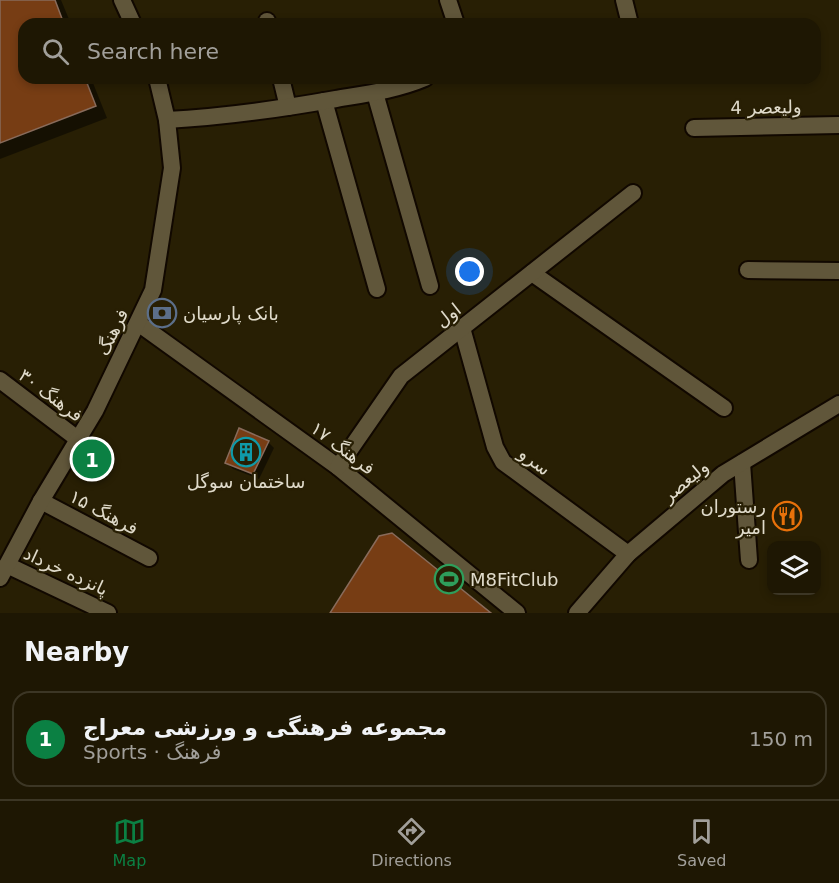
<!DOCTYPE html>
<html lang="en">
<head>
<meta charset="utf-8">
<style>
	body { margin:0; font-family:"DejaVu Sans","Noto Naskh Arabic",sans-serif; background:#2b2412; color:#f1f3f6 }
	.controls { position:absolute; right:18px; bottom:18px; display:grid; overflow:hidden; border-radius:12px; box-shadow:0 3px 9px #0003 }
	.controls button { width:54px; height:54px; display:grid; place-items:center; padding:0; border:0; border-bottom:2px solid #3c3625; background:#1e1703; color:#f1f3f6; font:30px sans-serif }
	.you { position:absolute; left:470px; top:272px; width:21px; height:21px; margin:-15px; border:4px solid #fff; border-radius:50%; background:#1a73e8; box-shadow:0 0 0 9px #1a73e833 }
	.badge { display:grid; place-items:center; width:39px; height:39px; border-radius:50%; background:#0b8043; color:#fff; font-size:20px; font-weight:700 }
	.pin { position:absolute; translate:-50% -50%; border:3px solid #fff; box-shadow:0 2px 6px #0006 }
	.list { margin:0; padding:0; list-style:none }
	h2 { display:flex; justify-content:space-between; align-items:center; height:78px; margin:0; padding:0 24px; font-size:26px }
	h2 small { font-size:20px; font-weight:400; color:#a19f9a }
	.list li { display:grid; grid-template-columns:39px 1fr auto; gap:18px; align-items:center; box-sizing:border-box; height:96px; margin:0 12px 12px; padding:0 12px; border:2px solid #3c3625; border-radius:18px }
	.list b { display:block; font-size:22px; white-space:nowrap }
	.list p { margin:0; font-size:20px; white-space:nowrap; color:#a19f9a }
	.list em { font-size:20px; font-style:normal; color:#a19f9a }
	.icon { flex:none; width:33px; height:33px; fill:none; stroke:currentColor; stroke-width:2; stroke-linecap:round; stroke-linejoin:round }
	.map { position:relative; flex:none; width:839px; height:613px; overflow:hidden }
	.search { position:absolute; background:#1e1703; box-shadow:0 3px 9px #0003; left:18px; right:18px; top:18px; height:66px; display:flex; align-items:center; gap:15px; box-sizing:border-box; padding:0 21px; border-radius:18px; color:#a19f9a; font-size:22px }
	.sheet { height:186px; background:#1e1703 }
	nav { display:flex; justify-content:space-around; align-items:center; box-sizing:border-box; height:84px; border-top:2px solid #3c3625; background:#1e1703; font-size:16px; color:#a19f9a }
	nav a { display:grid; justify-items:center; gap:3px }
	nav .on { color:#0b8043 }
	.map>svg:first-child { display:block }
	.shadow { fill:#0007 }
	.building { fill:#773d14; stroke:#886b5b; stroke-width:1.5 }
	.lines { fill:none; stroke-linecap:round; stroke-linejoin:round }
	.minor-casing { stroke:#110800; stroke-width:20 }
	.secondary-casing { stroke:#110800; stroke-width:20 }
	.minor { stroke:#60563a; stroke-width:16 }
	.secondary { stroke:#60563a; stroke-width:16 }
	.labels { text-anchor:middle; dominant-baseline:central; stroke-width:4.5; stroke-linejoin:round; paint-order:stroke }
	.street-label { font-size:18px; fill:#e0dbcb; stroke:#281f04 }
	.poi-label { font-size:18px; fill:#e0dbcb; stroke:#281f04; text-anchor:start }
</style>
</head>
<body>
<div class="map">
<svg width="839" height="613" viewBox="0 0 839 613">
	<rect width="100%" height="100%" fill="#281f04"/>
	<g class="shadow">
		<polygon points="7,0 61,0 71,24 24,24 24,78 91,78 107,118 0,159 0,3"/>
		<polygon points="268,442 274,448 259,479 233,469 227,463"/>
	</g>
	<g class="building">
		<polygon points="0,0 55,0 64,24 24,24 24,78 85,78 96,106 0,143"/>
		<polygon points="239,428 269,441 253,474 225,463"/>
		<polygon points="392,533 449,579 491,613 330,613 379,536"/>
	</g>
	<g class="lines">
		<g class="minor-casing">
			<g id="minor">
				<polyline points="448,0 456,24"/>
				<polyline points="624,0 630,24"/>
				<polyline points="267,21 267,24"/>
				<polyline points="281,78 288,107"/>
				<polyline points="375,93 430,286"/>
				<polyline points="324,101 377,289"/>
				<path d="M 167,120 C 224,117 280,109 336,99 C 366,94 397,90 425,78"/>
				<polyline points="694,128 839,125"/>
				<polyline points="748,270 839,271"/>
				<polyline points="532,273 724,408"/>
				<polyline points="138,323 338,467 517,613"/>
				<polyline points="462,328 495,447 503,462 628,554"/>
				<polyline points="0,380 79,440"/>
				<polyline points="742,463 749,560"/>
				<polyline points="338,467 401,376 633,193"/>
				<polyline points="41,501 149,558"/>
				<polyline points="577,613 628,554 723,474 839,404"/>
			</g>
		</g>
		<g class="secondary-casing">
			<g id="secondary">
				<polyline points="122,0 133,24"/>
				<polyline points="7,565 108,613"/>
				<polyline points="0,578 41,501 95,411 153,290 172,168 167,120 157,78"/>
			</g>
		</g>
		<use href="#minor" class="minor"/>
		<use href="#secondary" class="secondary"/>
	</g>
	<defs>
		<g id="bank-ring" transform="scale(1.5)"><circle r="9.5" fill="#281f04" stroke="#5c6f8a" stroke-width="1.5"/><path d="M-6-4H6V4H-6ZM0-2.3a2.3 2.3 0 1 0 0 4.6a2.3 2.3 0 1 0 0-4.6Z" fill="#5c6f8a"/></g>
		<g id="building-ring" transform="scale(1.5)"><circle r="9.5" fill="#281f04" stroke="#0f9aa8" stroke-width="1.5"/><path d="M-4-6H4V6H1V3H-1V6H-4ZM-2.5-4.3h1.7v1.8h-1.7ZM.8-4.3h1.7v1.8H.8ZM-2.5-1h1.7V.8h-1.7ZM.8-1h1.7V.8H.8Z" fill="#0f9aa8"/></g>
		<g id="restaurant-ring" transform="scale(1.5)"><circle r="9.5" fill="#281f04" stroke="#e8710a" stroke-width="1.5"/><path d="M-5-6h1v4h1v-4h1v4h1v-4h1v5L-1.5 .5V6h-2V.5L-5-1ZM5-6V6H3V1.5H1.5Q1.5-4 5-6Z" fill="#e8710a"/></g>
		<g id="stadium-ring" transform="scale(1.5)"><circle r="9.5" fill="#281f04" stroke="#2e9e5b" stroke-width="1.5"/><path d="M0-5a6.5 5 0 1 0 0 10a6.5 5 0 1 0 0-10ZM-3.5-1.8h7v3.6h-7Z" fill="#2e9e5b"/></g>
	</defs>
	<g fill-rule="evenodd">
		<use href="#bank-ring" x="162" y="313"/>
		<use href="#building-ring" x="246" y="452"/>
		<use href="#restaurant-ring" x="787" y="516"/>
		<use href="#stadium-ring" x="449" y="579"/>
	</g>
	<g class="labels">
		<g class="street-label">
			<text transform="translate(766 107) rotate(-1)">ولیعصر 4</text>
			<text transform="translate(448 315) rotate(-38)">اول</text>
			<text transform="translate(112 332) rotate(-64)">فرهنگ</text>
			<text transform="translate(51 395) rotate(37)">فرهنگ ۳۰</text>
			<text transform="translate(343 448) rotate(37)">فرهنگ ۱۷</text>
			<text transform="translate(535 461) rotate(37)">سرو</text>
			<text transform="translate(685 481) rotate(-40)">ولیعصر</text>
			<text transform="translate(104 512) rotate(28)">فرهنگ ۱۵</text>
			<text transform="translate(66 571) rotate(25)">پانزده خرداد</text>
		</g>
		<g class="poi-label">
			<text x="183" y="313">بانک پارسیان</text>
			<text x="246" y="481" text-anchor="middle">ساختمان سوگل</text>
			<text x="766" y="506" text-anchor="end">رستوران<tspan x="766" dy="21">امیر</tspan></text>
			<text x="470" y="579">M8FitClub</text>
		</g>
	</g>
</svg>
<div class="controls">
<button><svg class="icon" aria-label="layers" viewBox="0 0 24 24"><path d="M12 4l9 5-9 5-9-5zM3 14l9 5 9-5"/></svg></button>
</div>
<div class="you"></div>
<div class="pin badge" style="left:92px;top:459px">1</div>
<div class="search"><svg class="icon" aria-label="search" viewBox="0 0 24 24"><circle cx="10" cy="10" r="6"/><path d="M15 15l6 6"/></svg>Search here</div>
</div>
<section class="sheet">
<h2>Nearby<small></small></h2>
<ul class="list">
<li><span class="badge">1</span><div><b>مجموعه فرهنگی و ورزشی معراج</b><p>Sports · فرهنگ</p></div><em>150 m</em></li>
</ul>
</section>
<nav>
<a class="on"><svg class="icon" aria-label="map" viewBox="0 0 24 24"><path d="M3 6l6-2 6 2 6-2v14l-6 2-6-2-6 2zM9 4v14M15 6v14"/></svg>Map</a>
<a><svg class="icon" aria-label="directions" viewBox="0 0 24 24"><path d="M12 3l9 9-9 9-9-9zM9 14v-3h6M13 9l2 2-2 2"/></svg>Directions</a>
<a><svg class="icon" aria-label="saved" viewBox="0 0 24 24"><path d="M7 4h10v16l-5-4-5 4z"/></svg>Saved</a>
</nav>
</body>
</html>
